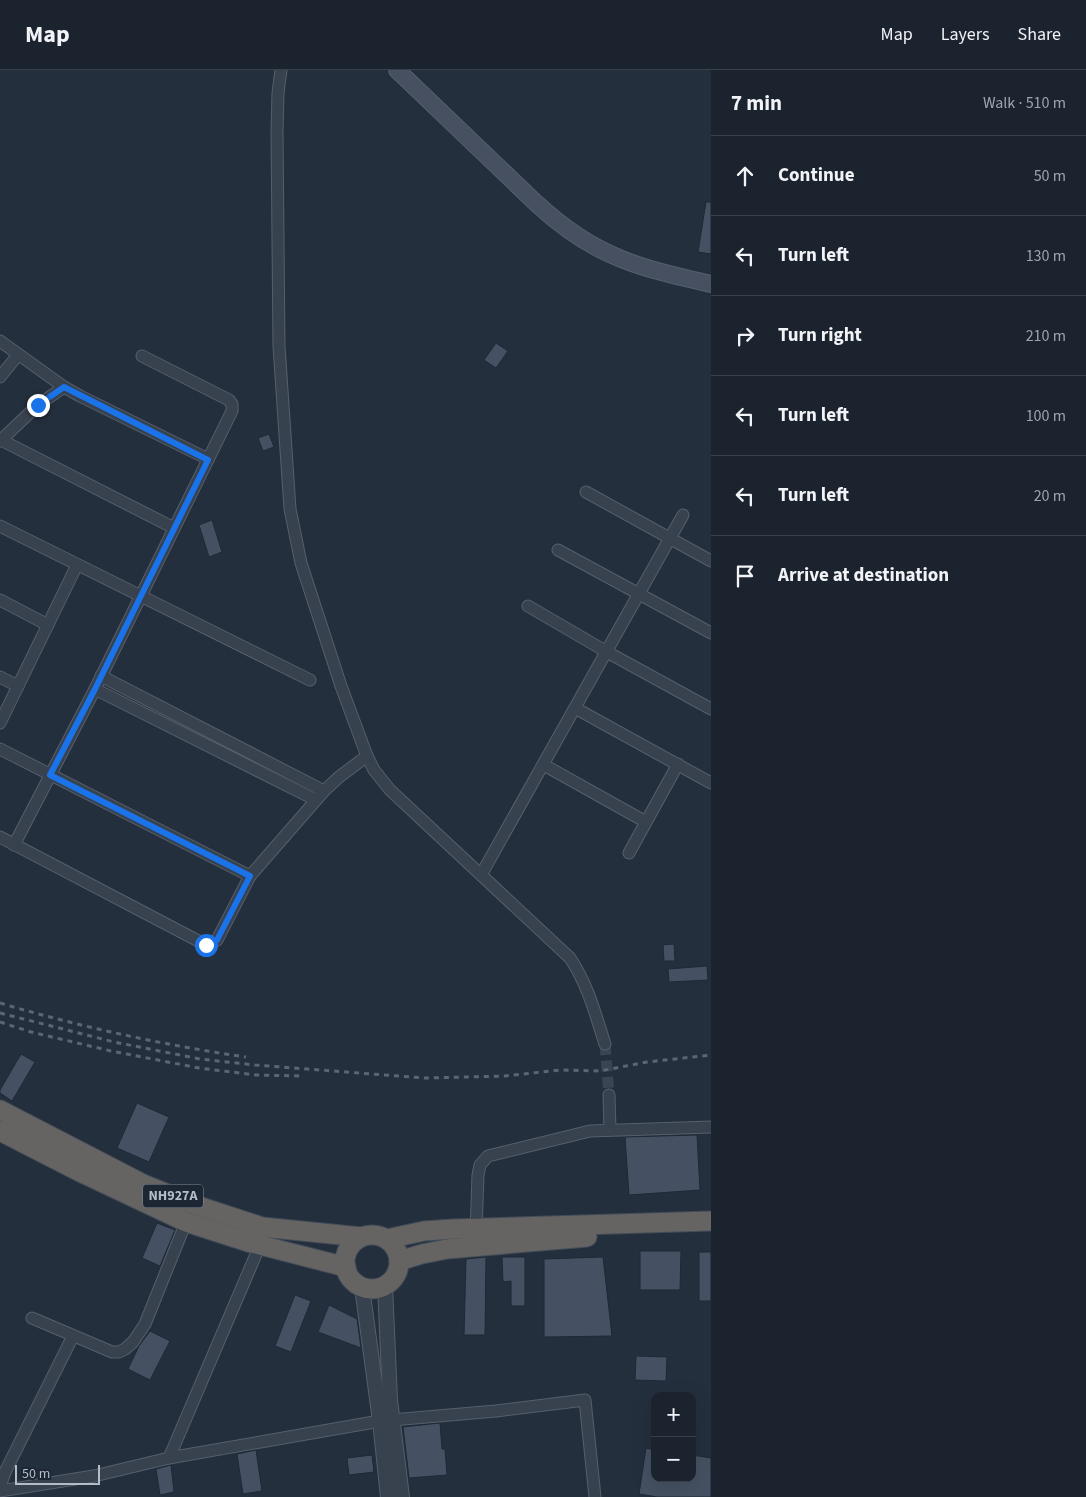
<!DOCTYPE html>
<html lang="en">
<head>
<meta charset="utf-8">
<style>
	body { margin:0; font-family:"Source Sans 3",sans-serif; background:#242b36; color:#f1f3f6 }
	.controls { position:absolute; right:15px; bottom:15px; display:grid; overflow:hidden; border-radius:10px; box-shadow:0 5px 20px #0002 }
	.controls button { width:45px; height:45px; display:grid; place-items:center; padding:0; border:0; border-bottom:1px solid #39404a; background:#1b232e; color:#f1f3f6; font:25px sans-serif }
	.scale { position:absolute; left:15px; bottom:12px; width:85px; box-sizing:border-box; padding-left:5px; border:2px solid #b4bcc9; border-top:0; font-size:14px; line-height:18px; white-space:nowrap; color:#b4bcc9; -webkit-text-stroke:4px #1d2633; paint-order:stroke }
	.stop { position:absolute; width:15px; height:15px; margin:-11px; border:4px solid #1a73e8; border-radius:50%; background:#fff }
	.stop.end { background:#1a73e8; border-color:#fff; box-shadow:0 1px 5px #0008 }
	.list { margin:0; padding:0; list-style:none }
	h2 { display:flex; justify-content:space-between; align-items:center; height:65px; margin:0; padding:0 20px; font-size:21px }
	h2 small { font-size:16px; font-weight:400; color:#a0a4aa }
	.list li { display:grid; grid-template-columns:32px 1fr auto; gap:15px; align-items:center; box-sizing:border-box; height:80px; padding:0 20px; border-top:1px solid #39404a }
	.list b { display:block; font-size:19px; white-space:nowrap }
	.list em { font-size:16px; font-style:normal; color:#a0a4aa }
	.icon { flex:none; width:28px; height:28px; fill:none; stroke:currentColor; stroke-width:2; stroke-linecap:round; stroke-linejoin:round }
	.map { position:relative; flex:none; width:711px; height:1427px; overflow:hidden }
	header { display:flex; align-items:center; gap:30px; box-sizing:border-box; height:70px; padding:0 25px; background:#1b232e; border-bottom:1px solid #39404a }
	header strong { font-size:24px }
	nav { display:flex; gap:28px; margin-inline-start:auto; font-size:18px }
	main { display:flex }
	aside { flex:1; background:#1b232e }
	.map>svg:first-child { display:block }
	.building { fill:#455162; stroke:#1f2835 }
	.lines { fill:none; stroke-linecap:round; stroke-linejoin:round }
	.minor-tunnel { stroke:#3a4453; stroke-width:11; stroke-dasharray:11 5.5; stroke-linecap:butt }
	.minor-casing { stroke:#565f6c; stroke-width:13 }
	.tertiary-casing { stroke:#565f6c; stroke-width:16 }
	.secondary-casing { stroke:#565f6c; stroke-width:18 }
	.trunk-casing { stroke:#434c59; stroke-width:21 }
	.minor { stroke:#38414e; stroke-width:11 }
	.tertiary { stroke:#38414e; stroke-width:14 }
	.secondary { stroke:#465061; stroke-width:16 }
	.trunk { stroke:#656462; stroke-width:19 }
	.rail { stroke:#5a6575; stroke-width:3; stroke-dasharray:5 5; stroke-linecap:butt }
	.route { stroke:#1a73e8; stroke-width:6 }
	.labels { text-anchor:middle; dominant-baseline:central; stroke-width:5; stroke-linejoin:round; paint-order:stroke }
	.shield { fill:#1d2633; stroke:#878f9c; stroke-width:1 }
	.shield-label { font-size:14px; font-weight:bold; fill:#b4bcc9 }
</style>
</head>
<body>
<header>
<strong>Map</strong>
<nav><a>Map</a><a>Layers</a><a>Share</a></nav>
</header>
<main>
<div class="map">
<svg width="711" height="1427" viewBox="0 0 711 1427">
	<rect width="100%" height="100%" fill="#242f3e"/>
	<g class="building">
		<polygon points="706,132 711,132 711,184 698,182"/>
		<polygon points="496,273 508,281 496,298 484,290"/>
		<polygon points="269,364 274,377 263,381 258,368"/>
		<polygon points="212,450 222,482 209,487 199,455"/>
		<polygon points="674,874 675,891 664,891 663,875"/>
		<polygon points="707,896 708,910 669,912 668,899"/>
		<polygon points="21,984 35,992 12,1031 0,1023 0,1020"/>
		<polygon points="137,1033 169,1047 149,1092 117,1078"/>
		<polygon points="697,1065 700,1120 629,1125 625,1067"/>
		<polygon points="157,1153 175,1160 160,1196 142,1188"/>
		<polygon points="640,1181 681,1181 680,1220 640,1220"/>
		<rect x="699" y="1182" width="12" height="49"/>
		<polygon points="486,1187 485,1265 464,1265 466,1189"/>
		<polygon points="502,1187 525,1187 525,1236 511,1236 511,1211 503,1212"/>
		<polygon points="603,1187 612,1266 544,1267 544,1189"/>
		<polygon points="295,1225 311,1231 291,1282 275,1276"/>
		<polygon points="329,1235 357,1249 361,1278 318,1262"/>
		<polygon points="150,1261 170,1271 150,1310 128,1299 139,1276"/>
		<polygon points="636,1286 667,1287 666,1311 635,1310"/>
		<polygon points="440,1353 442,1379 445,1379 447,1405 409,1408 403,1357"/>
		<polygon points="646,1378 655,1380 655,1408 692,1408 692,1385 711,1388 711,1427 657,1427 639,1424"/>
		<polygon points="256,1380 262,1421 243,1424 237,1384"/>
		<polygon points="372,1385 374,1402 349,1405 347,1388"/>
		<polygon points="171,1395 174,1422 160,1425 156,1399"/>
	</g>
	<g class="lines">
		<polyline class="minor-tunnel" points="605,974 609,1025"/>
		<g class="minor-casing">
			<g id="minor">
				<path d="M 281,0 L 278,23 L 277,62 L 279,276 L 290,439 L 301,493 L 341,616 L 367,686 L 374,700 L 390,720 L 570,888 C 588,915 595,943 605,974"/>
				<polyline points="0,271 64,317 80,326 208,389"/>
				<polyline points="0,307 18,285"/>
				<polyline points="1,370 174,458"/>
				<polyline points="0,371 38,335 64,317"/>
				<polyline points="586,422 711,491"/>
				<polyline points="0,456 310,610"/>
				<polyline points="558,480 711,563"/>
				<polyline points="0,530 48,555"/>
				<polyline points="528,536 607,582 711,639"/>
				<polyline points="101,606 324,721"/>
				<polyline points="0,607 18,616"/>
				<polyline points="95,619 316,730"/>
				<polyline points="575,638 711,713"/>
				<polyline points="0,653 77,495"/>
				<polyline points="0,679 250,806"/>
				<polyline points="544,695 646,752"/>
				<polyline points="0,767 206,875 217,870 250,806 324,721 339,707 367,686"/>
				<polyline points="14,775 95,619 232,341 232,334 229,330 142,286"/>
				<polyline points="629,783 678,694"/>
				<polyline points="481,805 683,445"/>
				<polyline points="609,1025 610,1060"/>
				<polyline points="476,1163 478,1105 480,1095 488,1086 590,1061 711,1057"/>
				<polyline points="32,1248 112,1282 119,1282 125,1279 133,1272 145,1254 186,1152"/>
				<polyline points="169,1388 260,1175"/>
				<polyline points="0,1417 5,1402 73,1266"/>
				<polyline points="0,1421 94,1406 169,1388 380,1351 496,1341 585,1330 595,1427"/>
			</g>
		</g>
		<g class="tertiary-casing">
			<g id="tertiary">
				<polyline points="385,1215 390,1330 402,1427"/>
				<polyline points="362,1217 380,1351 388,1427"/>
			</g>
		</g>
		<g class="secondary-casing">
			<path id="secondary" d="M 397,0 L 537,134 C 559,154 583,172 610,184 C 642,199 677,206 711,214"/>
		</g>
		<g class="trunk-casing">
			<g id="trunk">
				<polyline points="0,1040 143,1114 195,1135 262,1157 361,1167"/>
				<polyline points="0,1061 80,1102 186,1152 248,1172 346,1197"/>
				<circle cx="372" cy="1192" r="27"/>
				<polyline points="387,1169 424,1161 453,1159 711,1151"/>
				<polyline points="399,1191 422,1184 447,1179 587,1167"/>
			</g>
		</g>
		<use href="#minor" class="minor"/>
		<use href="#tertiary" class="tertiary"/>
		<use href="#secondary" class="secondary"/>
		<use href="#trunk" class="trunk"/>
		<g class="rail">
			<path d="M 0,933 C 81,957 163,975 246,987"/>
			<polyline points="0,943 114,972 200,989 255,995 424,1008 505,1006 560,1000 600,1001 647,992 711,985"/>
			<polyline points="0,952 31,962 111,981 199,998 256,1005 304,1006"/>
		</g>
	</g>
	<g class="lines">
		<polyline class="route" points="38,335 64,317 208,390 95,619 50,705 250,806 217,870 206,875"/>
	</g>
	<g class="labels">
		<rect class="shield" x="143" y="1114.5" width="60" height="23" rx="4"/>
		<g class="shield-label">
			<text x="173" y="1126">NH927A</text>
		</g>
	</g>
</svg>
<div class="controls">
<button>+</button>
<button>−</button>
</div>
<div class="scale">50 m</div>
<div class="stop" style="left:206px;top:875px"></div>
<div class="stop end" style="left:38px;top:335px"></div>
</div>
<aside>
<h2>7 min<small>Walk · 510 m</small></h2>
<ul class="list">
<li><svg class="icon" aria-label="ahead" viewBox="0 0 24 24"><path d="M12 20V5M6 11l6-6 6 6"/></svg><div><b>Continue</b></div><em>50 m</em></li>
<li><svg class="icon" aria-label="left" viewBox="0 0 24 24"><path d="M17 20v-9H6M10 6l-5 5 5 5"/></svg><div><b>Turn left</b></div><em>130 m</em></li>
<li><svg class="icon" aria-label="right" viewBox="0 0 24 24"><path d="M7 20v-9h11M14 6l5 5-5 5"/></svg><div><b>Turn right</b></div><em>210 m</em></li>
<li><svg class="icon" aria-label="left" viewBox="0 0 24 24"><path d="M17 20v-9H6M10 6l-5 5 5 5"/></svg><div><b>Turn left</b></div><em>100 m</em></li>
<li><svg class="icon" aria-label="left" viewBox="0 0 24 24"><path d="M17 20v-9H6M10 6l-5 5 5 5"/></svg><div><b>Turn left</b></div><em>20 m</em></li>
<li><svg class="icon" aria-label="arrive" viewBox="0 0 24 24"><path d="M6 21V4h12l-3 4 3 4H6"/></svg><div><b>Arrive at destination</b></div></li>
</ul>
</aside>
</main>
</body>
</html>
